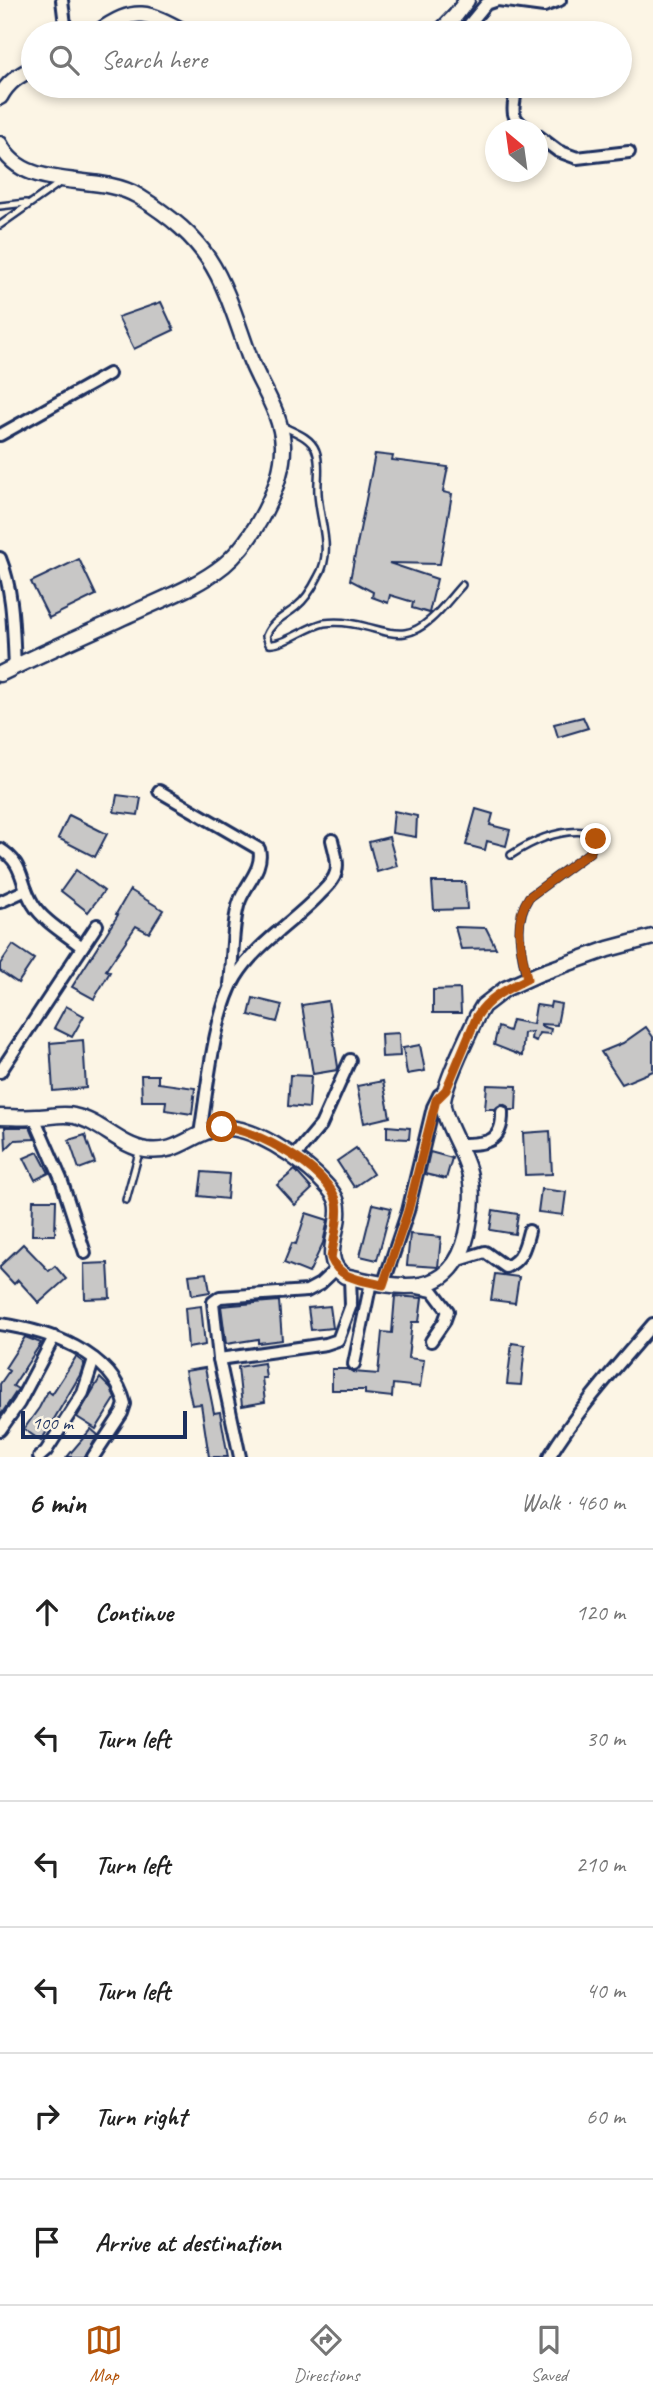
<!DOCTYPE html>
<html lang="en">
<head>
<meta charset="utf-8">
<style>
	body { margin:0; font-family:Caveat,sans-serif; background:#f6f6f6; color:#222 }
	.compass { position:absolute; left:485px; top:119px; width:63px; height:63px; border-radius:50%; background:#fff; box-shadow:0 4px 10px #0003; rotate:331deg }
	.scale { position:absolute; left:21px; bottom:18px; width:166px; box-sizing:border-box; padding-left:7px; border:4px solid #1b2f5e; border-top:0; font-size:19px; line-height:24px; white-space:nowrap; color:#1b2f5e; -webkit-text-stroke:5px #fcf5e5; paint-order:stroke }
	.stop { position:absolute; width:21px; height:21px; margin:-16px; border:5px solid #b45309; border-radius:50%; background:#fff }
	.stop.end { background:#b45309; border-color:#fff; box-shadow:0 2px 7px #0008 }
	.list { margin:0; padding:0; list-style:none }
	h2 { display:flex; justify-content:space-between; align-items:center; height:91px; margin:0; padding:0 28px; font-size:30px }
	h2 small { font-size:23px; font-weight:400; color:#767676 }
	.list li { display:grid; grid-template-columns:46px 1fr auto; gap:21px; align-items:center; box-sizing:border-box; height:126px; padding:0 28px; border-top:2px solid #e0e0e0 }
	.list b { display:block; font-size:26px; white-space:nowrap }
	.list em { font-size:23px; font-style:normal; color:#767676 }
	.icon { flex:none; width:38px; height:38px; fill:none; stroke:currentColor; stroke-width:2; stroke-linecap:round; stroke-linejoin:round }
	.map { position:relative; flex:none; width:653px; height:1457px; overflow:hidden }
	.search { position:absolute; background:#fff; box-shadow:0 4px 10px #0003; left:21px; right:21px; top:21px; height:77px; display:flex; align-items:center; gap:18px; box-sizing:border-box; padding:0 24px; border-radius:38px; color:#767676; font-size:26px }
	.sheet { height:847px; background:#fff }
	nav { display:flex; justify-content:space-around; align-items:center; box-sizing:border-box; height:98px; border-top:2px solid #e0e0e0; background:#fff; font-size:19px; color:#767676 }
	nav a { display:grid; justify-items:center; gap:4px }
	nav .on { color:#b45309 }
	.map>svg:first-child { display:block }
	.building { fill:#c8c7c6; stroke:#1b2f5e; stroke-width:2 }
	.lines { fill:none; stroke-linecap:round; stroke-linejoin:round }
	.service-casing { stroke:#1b2f5e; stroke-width:10 }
	.minor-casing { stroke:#1b2f5e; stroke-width:16 }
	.tertiary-casing { stroke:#1b2f5e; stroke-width:19 }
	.service { stroke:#fcf5e5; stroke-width:5 }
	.minor { stroke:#fcf5e5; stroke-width:10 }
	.tertiary { stroke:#fcf5e5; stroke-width:14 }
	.route { stroke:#b45309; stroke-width:9 }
</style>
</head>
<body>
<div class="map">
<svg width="653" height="1457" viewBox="0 0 653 1457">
	<rect width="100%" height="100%" fill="#fcf5e5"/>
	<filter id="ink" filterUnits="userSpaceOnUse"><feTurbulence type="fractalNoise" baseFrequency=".0143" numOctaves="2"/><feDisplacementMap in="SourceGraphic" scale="14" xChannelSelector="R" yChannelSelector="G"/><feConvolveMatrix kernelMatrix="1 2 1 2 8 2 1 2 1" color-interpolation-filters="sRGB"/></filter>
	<g filter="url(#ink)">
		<g class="building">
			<polygon points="161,302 174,330 134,349 118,317"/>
			<polygon points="375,454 393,456 392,460 448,467 443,492 452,494 440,564 389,563 437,579 429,613 412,608 413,602 390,595 388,603 372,597 373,592 350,580"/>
			<polygon points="79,559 96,595 49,618 31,582"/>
			<polygon points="583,717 588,728 558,737 554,724"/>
			<polygon points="117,795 141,798 138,815 114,812"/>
			<polygon points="476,809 493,814 490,825 510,830 506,846 487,841 485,850 466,845"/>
			<polygon points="394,811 417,816 416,837 392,833"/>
			<polygon points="69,815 107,834 95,857 58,838"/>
			<polygon points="389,837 397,866 377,872 369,842"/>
			<polygon points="76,870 104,891 88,912 61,891"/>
			<polygon points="432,882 465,882 467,909 434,910"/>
			<polygon points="130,890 163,910 149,933 136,926 106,970 110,972 94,999 72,987 118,915 116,914"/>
			<polygon points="455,927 486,928 496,948 461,949"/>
			<polygon points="13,945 34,959 18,983 0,971 0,964"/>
			<polygon points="460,989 461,1013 433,1013 433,990"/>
			<polygon points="253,998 282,1005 277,1022 249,1015"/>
			<polygon points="328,1001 338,1067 337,1070 313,1074 302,1005"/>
			<polygon points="551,1002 561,1004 557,1025 541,1024 541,1026 551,1029 550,1034 539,1033 536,1041 531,1039 532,1032 524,1033 522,1056 494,1045 498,1027 509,1031 512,1020 533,1024 536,1005 550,1007"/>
			<polygon points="66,1006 84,1016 72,1037 54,1028"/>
			<polygon points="646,1027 653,1037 653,1071 622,1084 601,1052 623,1043"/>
			<polygon points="399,1033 400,1056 382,1057 381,1034"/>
			<polygon points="83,1040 86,1088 53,1091 50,1043"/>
			<polygon points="420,1045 425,1071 407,1074 403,1048"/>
			<polygon points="141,1075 158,1075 158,1083 195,1088 192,1114 165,1110 166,1101 142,1101"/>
			<polygon points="290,1075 311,1076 309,1108 288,1106"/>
			<polygon points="383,1081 390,1117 364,1123 357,1086"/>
			<polygon points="487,1085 517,1086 516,1110 509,1110 507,1106 502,1104 495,1109 485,1109"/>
			<polygon points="387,1126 410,1128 409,1139 387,1138"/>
			<polygon points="5,1127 30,1127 35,1139 15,1140 6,1149"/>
			<polygon points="550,1131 552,1174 525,1175 523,1133"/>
			<polygon points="85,1135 95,1163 79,1169 69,1140"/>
			<polygon points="356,1148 373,1174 354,1187 337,1161"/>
			<polygon points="38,1152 49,1173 35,1180 24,1158"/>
			<polygon points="430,1152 452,1158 446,1179 425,1174"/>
			<polygon points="295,1170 312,1189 295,1205 277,1185"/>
			<polygon points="202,1172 229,1174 227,1199 199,1196"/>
			<polygon points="541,1189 566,1192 563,1215 538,1212"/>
			<polygon points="33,1200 56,1200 55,1235 32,1235"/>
			<polygon points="373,1204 391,1208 377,1260 360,1256"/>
			<polygon points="493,1210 518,1214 515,1234 490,1230"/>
			<polygon points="306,1213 328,1220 323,1243 309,1273 284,1263 292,1243 296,1244"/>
			<polygon points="410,1234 441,1237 438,1267 407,1265"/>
			<polygon points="23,1244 49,1271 55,1266 66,1279 39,1303 18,1280 14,1284 0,1269 0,1266"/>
			<polygon points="108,1263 110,1298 85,1299 84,1264"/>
			<polygon points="207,1273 210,1292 192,1295 189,1275"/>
			<polygon points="495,1274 519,1277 515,1303 491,1300"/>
			<polygon points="395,1296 422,1298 419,1322 412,1322 408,1358 424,1360 420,1387 393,1384 392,1397 365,1394 365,1390 332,1390 332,1369 348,1369 353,1372 378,1374 382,1332 392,1333"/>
			<polygon points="279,1301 282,1340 258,1343 258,1339 226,1344 221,1306"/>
			<polygon points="201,1306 205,1345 188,1348 185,1308"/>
			<polygon points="330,1306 333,1328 311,1330 308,1308"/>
			<polygon points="25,1337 41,1343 13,1386 18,1389 0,1416 0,1384 9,1371 5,1368"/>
			<polygon points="512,1343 525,1345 521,1385 507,1384"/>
			<polygon points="76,1357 84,1363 80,1375 41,1441 24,1429 39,1408 48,1391 52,1394"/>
			<polygon points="264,1363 266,1378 262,1378 265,1402 242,1406 238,1367"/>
			<polygon points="205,1368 214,1413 220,1412 228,1457 209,1457 201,1404 192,1405 185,1371"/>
			<polygon points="100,1378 111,1389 115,1399 96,1429 77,1417"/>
			<polygon points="91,1429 98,1435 85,1457 67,1457"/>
		</g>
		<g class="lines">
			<g class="service-casing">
				<g id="service">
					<polyline points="0,206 26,203"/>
					<polyline points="0,225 61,182"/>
					<path d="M 282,426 C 294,432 311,437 316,451 C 321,464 317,479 318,493 C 319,520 334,551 318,577 C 313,587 305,600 296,607 C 284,617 272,621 266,636 L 269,644 C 283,646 306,627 324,623 C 338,621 353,623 367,627 C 379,630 392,635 405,633 C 428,630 447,601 462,585"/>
					<path d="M 511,855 C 535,839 564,827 593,833 L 596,839 L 590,852 L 529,897 C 513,922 521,949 526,976"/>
					<polyline points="126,1200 140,1149"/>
				</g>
			</g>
			<g class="minor-casing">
				<g id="minor">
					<polyline points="62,0 66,33"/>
					<polyline points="462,33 486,4 498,0 544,6 560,0"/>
					<path d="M 516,86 C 515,110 506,113 528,130"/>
					<polyline points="538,136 558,151 577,158 629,152"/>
					<polyline points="0,435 109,374"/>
					<path d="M 0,558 C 14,593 13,630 15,667"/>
					<path d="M 159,791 L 259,849 C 264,867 247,883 240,900 C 232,920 233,960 230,984"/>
					<path d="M 0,849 C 25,864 19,882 33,904 C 43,921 66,934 82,947"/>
					<polyline points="0,902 26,890"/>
					<polyline points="0,1072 97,925"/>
					<polyline points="34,1117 61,1179 85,1253"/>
					<path d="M 200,1134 C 207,1091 214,1013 236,977 C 255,945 295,921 320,894 C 326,888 334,881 336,872 C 339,862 334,850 332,840"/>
					<path d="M 459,1144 C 484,1144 503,1144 502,1112"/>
					<polyline points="295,1156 321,1125 350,1060"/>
					<path d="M 456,1261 L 485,1252 L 506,1267 C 522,1260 525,1247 529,1231"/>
					<polyline points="383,1285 408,1211 433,1107 439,1095 446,1090"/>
					<polyline points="413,1287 433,1291 448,1311 444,1322 431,1341"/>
					<path d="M 0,1324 C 47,1331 112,1351 125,1404 L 122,1413 L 93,1457"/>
					<polyline points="219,1359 326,1344 338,1340 351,1305 350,1277"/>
					<polyline points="354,1364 371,1282"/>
					<polyline points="0,1430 19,1403 54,1337"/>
					<polyline points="39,1457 46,1451 83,1393 94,1359"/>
					<polyline points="240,1457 219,1359 213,1302 220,1297 307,1291 320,1284 337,1268"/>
					<path d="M 549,1457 C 578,1409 617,1366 653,1324"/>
				</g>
			</g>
			<g class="tertiary-casing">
				<g id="tertiary">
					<path d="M 97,33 C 136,5 148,12 187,33"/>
					<polyline points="439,33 456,15 467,0"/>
					<polyline points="297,86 307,88 333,86"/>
					<path d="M 0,97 C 8,82 18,76 33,68"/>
					<path d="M 0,144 C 24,194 97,171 138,196 C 214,243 221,276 249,356 C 260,386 281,411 283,445 C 284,484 254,540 224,565 C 198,586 165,598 135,612 C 90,632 44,652 0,674"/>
					<path d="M 0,1117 C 12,1117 25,1118 37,1117 C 49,1117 62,1113 74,1116 C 100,1121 120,1146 146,1150 C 177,1154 188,1136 215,1129 C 247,1120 305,1161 325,1184 C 330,1189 335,1195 337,1202 C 344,1227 317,1258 345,1276 C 397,1288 451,1302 467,1234 C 471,1215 474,1196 470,1176 C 466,1154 446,1126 443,1106 C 441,1089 469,1034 477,1016 L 483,1006 L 505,989 L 538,974 L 608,949 L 653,937"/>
				</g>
			</g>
			<use href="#service" class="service"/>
			<use href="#minor" class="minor"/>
			<use href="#tertiary" class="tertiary"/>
		</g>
	</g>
	<g class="lines" filter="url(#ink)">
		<path class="route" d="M 222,1127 C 254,1128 330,1170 337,1203 C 340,1216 333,1244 331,1258 C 340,1280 363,1280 383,1285 L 408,1211 L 436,1100 L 446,1090 L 477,1016 C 489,997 507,989 527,979 C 522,951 512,922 529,897 L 590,852 L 596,839"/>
	</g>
</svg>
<svg class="compass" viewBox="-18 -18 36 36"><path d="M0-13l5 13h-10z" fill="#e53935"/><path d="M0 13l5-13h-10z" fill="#767676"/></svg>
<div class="scale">100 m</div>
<div class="stop" style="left:222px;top:1127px"></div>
<div class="stop end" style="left:596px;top:839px"></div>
<div class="search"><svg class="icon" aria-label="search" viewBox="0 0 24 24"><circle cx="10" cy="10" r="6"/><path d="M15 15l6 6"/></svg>Search here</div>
</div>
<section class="sheet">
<h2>6 min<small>Walk · 460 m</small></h2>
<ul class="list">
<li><svg class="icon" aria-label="ahead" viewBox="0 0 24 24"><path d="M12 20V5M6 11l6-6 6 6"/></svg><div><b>Continue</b></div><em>120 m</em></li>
<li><svg class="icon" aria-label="left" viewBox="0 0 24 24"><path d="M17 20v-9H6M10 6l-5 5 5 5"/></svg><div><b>Turn left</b></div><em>30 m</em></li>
<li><svg class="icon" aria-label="left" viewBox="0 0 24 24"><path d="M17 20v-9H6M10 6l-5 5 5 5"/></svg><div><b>Turn left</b></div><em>210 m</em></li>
<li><svg class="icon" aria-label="left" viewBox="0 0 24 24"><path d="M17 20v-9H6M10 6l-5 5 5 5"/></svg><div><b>Turn left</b></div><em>40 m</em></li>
<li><svg class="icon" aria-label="right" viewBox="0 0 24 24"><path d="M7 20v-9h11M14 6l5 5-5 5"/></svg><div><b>Turn right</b></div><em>60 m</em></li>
<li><svg class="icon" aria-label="arrive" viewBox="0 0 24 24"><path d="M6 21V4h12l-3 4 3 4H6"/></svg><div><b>Arrive at destination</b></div></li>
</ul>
</section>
<nav>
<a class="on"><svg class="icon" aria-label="map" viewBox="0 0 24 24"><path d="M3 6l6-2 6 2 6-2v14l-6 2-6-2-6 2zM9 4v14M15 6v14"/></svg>Map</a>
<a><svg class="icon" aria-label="directions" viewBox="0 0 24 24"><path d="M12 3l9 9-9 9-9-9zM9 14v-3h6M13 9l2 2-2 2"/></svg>Directions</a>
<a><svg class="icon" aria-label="saved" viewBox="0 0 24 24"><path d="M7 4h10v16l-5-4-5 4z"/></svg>Saved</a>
</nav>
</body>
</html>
